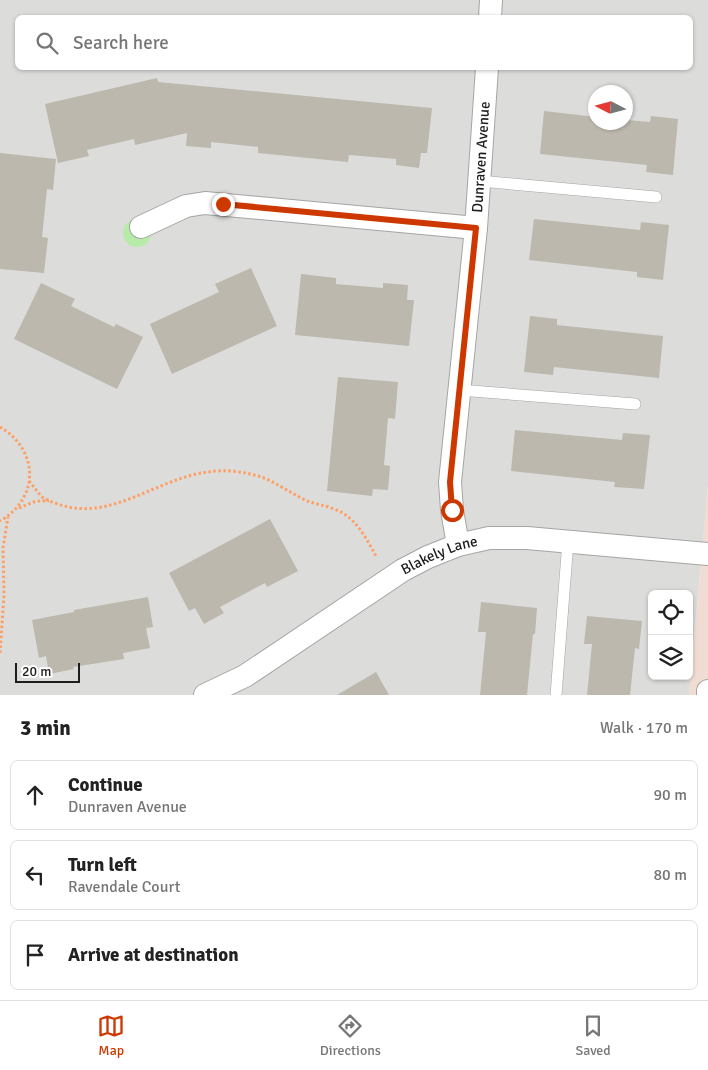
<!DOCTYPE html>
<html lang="en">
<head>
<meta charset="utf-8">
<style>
	body { margin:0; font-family:Signika,sans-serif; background:#f6f6f6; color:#222 }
	.controls { position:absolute; right:15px; bottom:15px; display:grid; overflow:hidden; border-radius:8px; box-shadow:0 1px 4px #0004 }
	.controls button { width:45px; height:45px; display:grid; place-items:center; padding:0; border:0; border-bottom:1px solid #e0e0e0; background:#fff; color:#222; font:25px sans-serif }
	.compass { position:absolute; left:588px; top:85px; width:45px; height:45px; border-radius:50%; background:#fff; box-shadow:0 1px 4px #0004; rotate:276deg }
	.scale { position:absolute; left:15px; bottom:12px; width:65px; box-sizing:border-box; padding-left:5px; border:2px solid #1e1e1e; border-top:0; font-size:14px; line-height:18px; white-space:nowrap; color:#1e1e1e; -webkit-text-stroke:4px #fff; paint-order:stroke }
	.stop { position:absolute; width:15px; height:15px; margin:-11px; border:4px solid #cd3800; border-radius:50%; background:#fff }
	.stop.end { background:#cd3800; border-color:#fff; box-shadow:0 1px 5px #0008 }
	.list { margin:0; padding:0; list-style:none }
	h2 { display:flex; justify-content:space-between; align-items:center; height:65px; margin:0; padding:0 20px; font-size:21px }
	h2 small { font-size:16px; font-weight:400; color:#767676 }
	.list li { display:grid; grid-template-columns:32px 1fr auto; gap:15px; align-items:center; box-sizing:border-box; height:70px; margin:0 10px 10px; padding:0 10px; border:1px solid #e0e0e0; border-radius:8px }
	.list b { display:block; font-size:19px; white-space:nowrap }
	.list p { margin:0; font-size:16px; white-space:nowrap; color:#767676 }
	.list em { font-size:16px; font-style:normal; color:#767676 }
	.icon { flex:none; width:28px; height:28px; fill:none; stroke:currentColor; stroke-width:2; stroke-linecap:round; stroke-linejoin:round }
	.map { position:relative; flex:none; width:708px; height:695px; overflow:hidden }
	.search { position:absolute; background:#fff; box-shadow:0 1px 4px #0004; left:15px; right:15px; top:15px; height:55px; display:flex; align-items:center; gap:12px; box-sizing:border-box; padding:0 18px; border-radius:8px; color:#767676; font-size:19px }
	.sheet { height:305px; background:#fff }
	nav { display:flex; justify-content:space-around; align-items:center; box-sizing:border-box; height:70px; border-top:1px solid #e0e0e0; background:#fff; font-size:14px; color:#767676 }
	nav a { display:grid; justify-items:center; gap:2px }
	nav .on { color:#cd3800 }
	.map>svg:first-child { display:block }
	.residential { fill:#dcdcdb; fill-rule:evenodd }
	.commercial { fill:#f1dcd3 }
	.grass { fill:#b7eba8 }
	.building { fill:#bcb8ad }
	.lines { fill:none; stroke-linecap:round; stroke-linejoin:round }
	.lane-casing { stroke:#a5a5a5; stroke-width:12 }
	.street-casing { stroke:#a5a5a5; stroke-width:24 }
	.path { stroke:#fea066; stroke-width:3; stroke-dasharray:2.5 2.5; stroke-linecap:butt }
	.lane { stroke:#fff; stroke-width:11 }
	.street { stroke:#fff; stroke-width:22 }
	.route { stroke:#cd3800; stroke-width:6 }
	.labels { text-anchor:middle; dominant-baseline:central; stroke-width:4; stroke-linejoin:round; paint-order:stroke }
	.street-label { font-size:15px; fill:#1e1e1e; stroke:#fff }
</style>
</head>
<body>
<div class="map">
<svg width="708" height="695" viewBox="0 0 708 695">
	<rect width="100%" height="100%" fill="#f0efe4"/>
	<path class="residential" d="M 0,0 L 708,0 L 708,484 L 689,695 L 0,695 ZM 18,18 L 690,18 L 690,68 L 18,68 ZM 596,92 L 626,92 L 626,122 L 596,122 ZM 652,594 L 689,594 L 689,676 L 652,676 Z"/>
	<polygon class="commercial" points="708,484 708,695 689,695"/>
	<circle class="grass" cx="137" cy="233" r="14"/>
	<g class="building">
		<polygon points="157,78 158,82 432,108 427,153 421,153 419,168 396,165 396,159 349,155 348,162 258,153 258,147 211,142 211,148 186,146 187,133 135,145 134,139 87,150 89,156 58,163 45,104"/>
		<polygon points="544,111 596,117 596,122 626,122 626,120 650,122 651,116 678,119 673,175 646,172 647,165 540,154"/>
		<polygon points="0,153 56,159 53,190 47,189 42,237 48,238 44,273 0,269"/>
		<polygon points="534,219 640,230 641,222 669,225 663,280 637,277 637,272 529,260"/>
		<polygon points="251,268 277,326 172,374 150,324 219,292 215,284"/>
		<polygon points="301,274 336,278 336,284 383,288 383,283 408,285 407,300 414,300 409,346 295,335"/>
		<polygon points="41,283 75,299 71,306 114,327 116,324 143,337 117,389 14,339"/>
		<polygon points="530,316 557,319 557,325 663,336 659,378 554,367 553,375 524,372"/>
		<polygon points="338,377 398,382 395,419 388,418 384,465 390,466 388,490 373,489 372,496 327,491"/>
		<polygon points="515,430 622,440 623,433 650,435 644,489 614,487 615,482 511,471"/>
		<polygon points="270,519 298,571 267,587 265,583 220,607 224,613 204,624 195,608 189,611 169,573"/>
		<polygon points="148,597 153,627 146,628 150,648 123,653 124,659 73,667 74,669 49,674 46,656 39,658 32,620 74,612 74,610"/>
		<polygon points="481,602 537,608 535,634 533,634 527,695 480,695 486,632 478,632"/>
		<polygon points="587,616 642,621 639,649 635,648 630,695 587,695 592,644 584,644"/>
		<polygon points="376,672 389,695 337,695"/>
	</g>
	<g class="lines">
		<g class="lane-casing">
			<g id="lane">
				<polyline points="479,181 656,197"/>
				<polyline points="459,390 635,404"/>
				<polyline points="556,695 568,541"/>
			</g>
		</g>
		<g class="street-casing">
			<g id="street">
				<polyline points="490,18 491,0"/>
				<polyline points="141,227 186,206 205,203 476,228"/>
				<path id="s1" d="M 458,545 L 452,510 L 450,482 L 476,228 L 487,68"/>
				<path id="s2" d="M 205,695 L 245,676 L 403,570 L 428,557 L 458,545 L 489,538 L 527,538 L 708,554"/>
				<polyline points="708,695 708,691"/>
			</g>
		</g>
		<g class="path">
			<path d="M 0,427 C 39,450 40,498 0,521"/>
			<path d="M 29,481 C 33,486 37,491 41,496 C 46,500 52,502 58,504 C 110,523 157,478 208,472 C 226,469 247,472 264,478 C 278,484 291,493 305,500 C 314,504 324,505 334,509 C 355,516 366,538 376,556"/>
			<polyline points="19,508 36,501 49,501"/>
			<polyline points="0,653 4,595 3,548 8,517"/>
		</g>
		<use href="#lane" class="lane"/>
		<use href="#street" class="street"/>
	</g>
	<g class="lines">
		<polyline class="route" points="223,204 476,228 450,482 452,510"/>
	</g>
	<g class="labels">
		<g class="street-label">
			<text stroke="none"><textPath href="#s1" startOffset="390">Dunraven Avenue</textPath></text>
			<text stroke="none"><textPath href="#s2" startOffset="274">Blakely Lane</textPath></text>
		</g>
	</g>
</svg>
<div class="controls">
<button><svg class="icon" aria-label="locate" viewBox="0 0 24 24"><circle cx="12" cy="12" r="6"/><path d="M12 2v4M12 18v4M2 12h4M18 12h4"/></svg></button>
<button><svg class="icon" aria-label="layers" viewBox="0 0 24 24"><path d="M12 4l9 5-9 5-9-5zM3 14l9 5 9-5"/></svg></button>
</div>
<svg class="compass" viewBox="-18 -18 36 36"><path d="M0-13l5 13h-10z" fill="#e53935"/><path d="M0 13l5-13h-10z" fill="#767676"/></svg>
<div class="scale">20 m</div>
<div class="stop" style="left:452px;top:510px"></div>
<div class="stop end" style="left:223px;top:204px"></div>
<div class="search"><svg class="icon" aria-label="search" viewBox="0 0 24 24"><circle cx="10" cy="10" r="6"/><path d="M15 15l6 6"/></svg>Search here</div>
</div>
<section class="sheet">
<h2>3 min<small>Walk · 170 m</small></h2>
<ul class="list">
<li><svg class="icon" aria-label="ahead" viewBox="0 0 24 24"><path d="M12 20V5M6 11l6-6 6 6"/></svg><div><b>Continue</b><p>Dunraven Avenue</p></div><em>90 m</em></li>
<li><svg class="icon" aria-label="left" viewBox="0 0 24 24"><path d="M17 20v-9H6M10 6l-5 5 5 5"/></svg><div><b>Turn left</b><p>Ravendale Court</p></div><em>80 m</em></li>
<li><svg class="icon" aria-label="arrive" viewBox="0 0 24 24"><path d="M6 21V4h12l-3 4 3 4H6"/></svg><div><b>Arrive at destination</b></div></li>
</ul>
</section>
<nav>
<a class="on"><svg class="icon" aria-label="map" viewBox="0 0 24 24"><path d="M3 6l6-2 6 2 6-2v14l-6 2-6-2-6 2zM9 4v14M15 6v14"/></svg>Map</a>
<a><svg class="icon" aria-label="directions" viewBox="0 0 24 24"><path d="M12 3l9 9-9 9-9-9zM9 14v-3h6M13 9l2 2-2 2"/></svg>Directions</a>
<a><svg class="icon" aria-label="saved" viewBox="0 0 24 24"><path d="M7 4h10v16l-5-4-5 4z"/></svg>Saved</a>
</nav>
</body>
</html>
